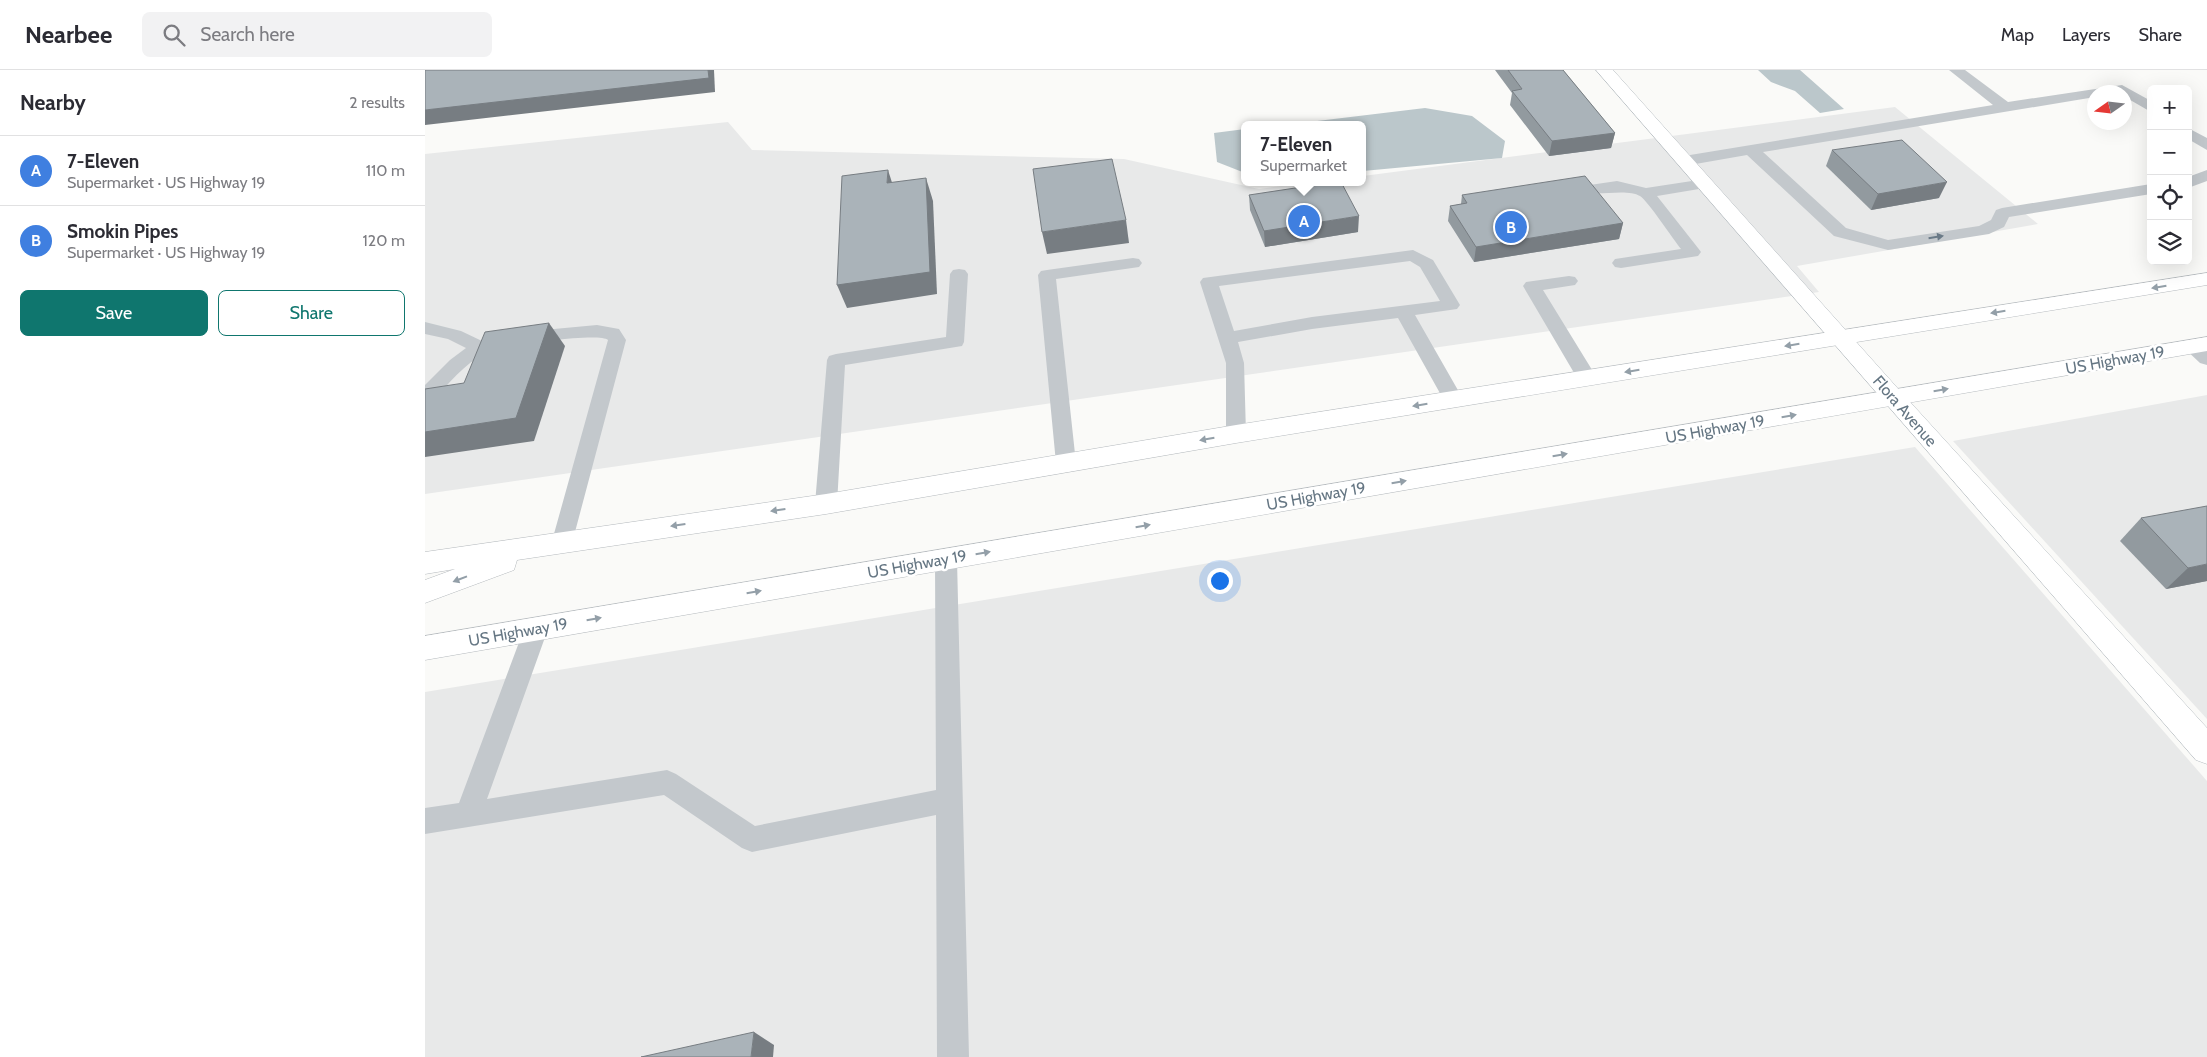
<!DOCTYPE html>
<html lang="en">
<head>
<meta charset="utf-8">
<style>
	body { margin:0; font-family:Cabin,sans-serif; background:#f2f2f3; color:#2b2b33 }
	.controls { position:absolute; right:15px; top:15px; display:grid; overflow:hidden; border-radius:8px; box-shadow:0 5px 20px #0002 }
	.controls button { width:45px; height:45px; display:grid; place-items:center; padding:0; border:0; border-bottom:1px solid #e1e1e2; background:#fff; color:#2b2b33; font:25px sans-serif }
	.compass { position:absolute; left:1662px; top:15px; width:45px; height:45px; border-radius:50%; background:#fff; box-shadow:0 5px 20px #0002; rotate:256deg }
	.you { position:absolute; left:794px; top:510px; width:18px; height:18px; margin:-12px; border:4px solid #fff; border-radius:50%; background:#1a73e8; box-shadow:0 0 0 8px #1a73e833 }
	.badge { display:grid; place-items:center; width:32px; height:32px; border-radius:50%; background:#0f766e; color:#fff; font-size:16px; font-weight:700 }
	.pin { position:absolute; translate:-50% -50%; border:2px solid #fff; box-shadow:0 1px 5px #0006 }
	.popup { position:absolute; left:816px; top:51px; width:125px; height:65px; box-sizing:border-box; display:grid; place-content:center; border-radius:8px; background:#fff; filter:drop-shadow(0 1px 4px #0005); font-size:16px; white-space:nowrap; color:#7c7c81 }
	.popup b { font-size:19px; color:#2b2b33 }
	.popup::after { content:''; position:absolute; left:50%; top:100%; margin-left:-10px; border:10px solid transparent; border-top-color:#fff }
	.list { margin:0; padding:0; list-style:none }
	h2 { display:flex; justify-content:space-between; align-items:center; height:65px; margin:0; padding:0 20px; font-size:21px }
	h2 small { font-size:16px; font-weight:400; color:#7c7c81 }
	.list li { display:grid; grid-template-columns:32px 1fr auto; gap:15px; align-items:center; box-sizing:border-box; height:70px; padding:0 20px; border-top:1px solid #e1e1e2 }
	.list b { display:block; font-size:19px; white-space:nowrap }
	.list p { margin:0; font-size:16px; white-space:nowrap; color:#7c7c81 }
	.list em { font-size:16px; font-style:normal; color:#7c7c81 }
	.actions { display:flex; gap:10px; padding:15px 20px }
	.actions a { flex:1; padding:11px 0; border:1px solid #0f766e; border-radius:8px; text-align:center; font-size:18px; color:#0f766e }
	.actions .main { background:#0f766e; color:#fff }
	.icon { flex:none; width:28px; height:28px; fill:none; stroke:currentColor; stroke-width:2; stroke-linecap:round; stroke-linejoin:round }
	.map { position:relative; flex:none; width:1782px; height:987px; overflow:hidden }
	header { display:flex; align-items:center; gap:30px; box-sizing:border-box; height:70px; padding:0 25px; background:#fff; border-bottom:1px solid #e1e1e2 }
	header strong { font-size:24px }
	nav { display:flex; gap:28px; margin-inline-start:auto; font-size:18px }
	.search { width:350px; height:45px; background:#f2f2f3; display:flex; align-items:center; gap:12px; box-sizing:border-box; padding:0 18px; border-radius:8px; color:#7c7c81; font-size:19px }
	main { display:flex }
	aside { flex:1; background:#fff }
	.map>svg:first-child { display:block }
	.built { fill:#e8e9e9 }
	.water { fill:#bbc7cb }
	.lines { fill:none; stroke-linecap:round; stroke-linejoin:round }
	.secondary-casing { stroke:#b3babf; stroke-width:1 }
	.highway-casing { stroke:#b4b9bd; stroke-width:1 }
	.lane { fill:#c3c8cc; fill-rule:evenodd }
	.secondary { fill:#fff; fill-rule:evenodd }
	.highway { fill:#fff; fill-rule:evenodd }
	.wall { fill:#929a9f }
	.shaded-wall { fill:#777d82 }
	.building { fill:#aab3b9; stroke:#777d82 }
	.oneway { fill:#6a7a87 }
	.oneway2 { fill:#939fa8 }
	.labels { text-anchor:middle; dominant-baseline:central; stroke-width:5; stroke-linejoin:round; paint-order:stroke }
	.street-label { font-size:16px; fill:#657683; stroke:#fff }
</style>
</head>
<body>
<header>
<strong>Nearbee</strong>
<div class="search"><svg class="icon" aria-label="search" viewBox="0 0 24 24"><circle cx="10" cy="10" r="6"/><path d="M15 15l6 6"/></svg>Search here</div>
<nav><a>Map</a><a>Layers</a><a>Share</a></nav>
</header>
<main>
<aside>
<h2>Nearby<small>2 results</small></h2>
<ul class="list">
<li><span class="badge" style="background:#3f7fe0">A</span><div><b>7-Eleven</b><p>Supermarket · US Highway 19</p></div><em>110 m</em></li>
<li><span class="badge" style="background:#3f7fe0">B</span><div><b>Smokin Pipes</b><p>Supermarket · US Highway 19</p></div><em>120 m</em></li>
</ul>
<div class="actions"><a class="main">Save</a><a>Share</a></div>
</aside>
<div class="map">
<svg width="1782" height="987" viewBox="0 0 1782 987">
	<rect width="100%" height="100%" fill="#fafaf8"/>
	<g class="built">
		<polygon points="1470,37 1613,154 1372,196 1394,222 0,424 0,84 303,52 327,80 699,89 834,119 887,112 938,112 938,106"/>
		<polygon points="1782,325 1782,649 1528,371"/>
		<polygon points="1490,377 1782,711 1782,987 0,987 0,622"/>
	</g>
	<g class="water">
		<polygon points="1333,0 1375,0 1419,39 1395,43 1370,21 1346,12"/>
		<polygon points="1000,38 1047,46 1080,71 1077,88 938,101 938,55 859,55"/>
		<polygon points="820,59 820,103 792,92 789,63"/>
	</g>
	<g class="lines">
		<g class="secondary-casing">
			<polygon id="secondary" points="1171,0 1188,0 1476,322 1782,658 1782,694 1771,690"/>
		</g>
		<g class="highway-casing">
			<g id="highway">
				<polygon points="1782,203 1782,215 811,373 401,444 92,490 89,500 0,533 0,510 30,499 0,504 0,482 401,424 811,355"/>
				<polygon points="1782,267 1782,281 0,590 0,566"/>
			</g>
		</g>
		<g class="lane">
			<polygon points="1524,0 1540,0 1583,32 1697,15 1726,31 1726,42 1700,27 1700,22 1670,22 1670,27 1338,82 1421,158 1463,170 1554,156 1566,150 1571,140 1577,138 1726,114 1726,124 1584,147 1579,157 1564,164 1463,180 1409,166 1322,85 1259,96 1251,91 1259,86 1568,35"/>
			<polygon points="1763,58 1782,68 1782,80 1763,69"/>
			<polygon points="1782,100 1782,111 1763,118 1763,107"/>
			<path d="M 1280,109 L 1288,114 L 1286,117 L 1232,126 L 1273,178 L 1276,182 L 1273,186 L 1196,198 L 1190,197 L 1187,193 L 1190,189 L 1256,179 C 1248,169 1223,131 1215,126 C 1201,117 1163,129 1156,119 L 1158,116 L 1192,111 L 1221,118 Z"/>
			<path d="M 988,180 L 1008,190 L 1035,235 L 1032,239 L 990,245 L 1038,329 L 1035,334 L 1028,336 L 1021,334 L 973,248 L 887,259 L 813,272 L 819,293 L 821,364 L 818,369 L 811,371 L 804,369 L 801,364 L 801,293 L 775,212 L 778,208 ZM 985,191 L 995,197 L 1015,231 L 887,247 L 809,261 L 794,216 Z"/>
			<polygon points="708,188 714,189 717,193 714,197 631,209 651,393 648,398 641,400 634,398 631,393 613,205 616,201 622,200"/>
			<polygon points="534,199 540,200 543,204 539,272 537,276 420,295 412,434 409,440 401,442 393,440 390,434 402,290 404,286 411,284 521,267 525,204 528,200"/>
			<polygon points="1144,206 1150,207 1153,211 1150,215 1118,220 1172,308 1169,313 1162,314 1155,313 1098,216 1101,212"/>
			<path d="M 0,252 L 36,261 L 57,271 L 94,263 L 129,259 L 172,255 L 194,259 L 201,270 L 146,477 L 138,479 L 130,477 L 127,471 L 183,270 C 173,262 76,276 61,283 C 40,293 23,314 7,332 L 0,334 L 0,315 L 25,290 L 41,278 L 23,269 L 0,264 Z"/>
			<polygon points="1767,271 1782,279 1782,295 1775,293 1758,277 1760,273"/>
			<polygon points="521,481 529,484 532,490 544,987 512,987 511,745 327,782 317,778 239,725 0,764 0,738 34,733 99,559 103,552 111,549 119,552 123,559 62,729 242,700 251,704 330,756 511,720 510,490 513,484"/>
		</g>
		<use href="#secondary" class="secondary"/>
		<use href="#highway" class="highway"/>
	</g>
	<g class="wall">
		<polygon points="1070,0 1138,0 1190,63 1186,78 1124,86 1085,35 1087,23"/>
		<polygon points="1407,80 1514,128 1446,140 1401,96"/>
		<polygon points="824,125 933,162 840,177 825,140"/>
		<polygon points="1037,125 1198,153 1194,169 1049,192 1023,151 1025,136 1036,134"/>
		<polygon points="1716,448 1782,511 1741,519 1695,471"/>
	</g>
	<g class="shaded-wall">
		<polygon points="283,0 289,0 290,22 0,55 0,40"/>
		<polygon points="1190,63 1186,78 1124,86 1127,71"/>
		<polygon points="463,100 470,122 462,113"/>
		<polygon points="501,108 508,131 512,224 422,238 412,215"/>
		<polygon points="1522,112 1514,128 1446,140 1453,124"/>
		<polygon points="934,146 933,162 840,177 839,161"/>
		<polygon points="701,150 704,173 622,184 617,162"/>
		<polygon points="1198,153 1194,169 1049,192 1051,177"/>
		<polygon points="124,253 140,276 109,371 0,387 0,362"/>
		<polygon points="1782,494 1782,511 1741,519 1763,498"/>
		<polygon points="329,962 349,975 348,987 326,987"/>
	</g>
	<g class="building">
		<polygon points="0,0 283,0 284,8 0,40"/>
		<polygon points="1083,0 1138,0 1190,63 1127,71 1087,21 1097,19"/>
		<polygon points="1477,70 1522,112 1453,124 1407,80"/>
		<polygon points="687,89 701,150 617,162 608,99"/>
		<polygon points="463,100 462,113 501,108 505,202 412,215 417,106"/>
		<polygon points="1160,106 1198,153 1051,177 1025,136 1042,133 1037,125"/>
		<polygon points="910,112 916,112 934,146 839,161 824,125"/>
		<polygon points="124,253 91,348 0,362 0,319 39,313 60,262"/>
		<polygon points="1782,436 1782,494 1763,498 1716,448"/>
		<polygon points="329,962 326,987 216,987"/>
	</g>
	<defs><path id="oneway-solid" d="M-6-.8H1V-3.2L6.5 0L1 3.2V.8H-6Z" transform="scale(1.25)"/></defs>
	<use class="oneway" href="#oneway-solid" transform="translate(1511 167) rotate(-9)"/>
	<g class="oneway2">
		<use href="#oneway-solid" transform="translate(1734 217) rotate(171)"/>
		<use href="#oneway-solid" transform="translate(1573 242) rotate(171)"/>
		<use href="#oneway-solid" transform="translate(1367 275) rotate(171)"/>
		<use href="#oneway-solid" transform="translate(1207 301) rotate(171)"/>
		<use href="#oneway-solid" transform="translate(1516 320) rotate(-10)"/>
		<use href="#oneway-solid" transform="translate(995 335) rotate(171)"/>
		<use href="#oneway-solid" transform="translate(1364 346) rotate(-10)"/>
		<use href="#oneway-solid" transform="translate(782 369) rotate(170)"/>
		<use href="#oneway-solid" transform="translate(1135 385) rotate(-10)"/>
		<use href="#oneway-solid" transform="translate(974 412) rotate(-10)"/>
		<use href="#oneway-solid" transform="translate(353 440) rotate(172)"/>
		<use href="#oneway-solid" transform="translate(253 455) rotate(172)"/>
		<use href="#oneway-solid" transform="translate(718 456) rotate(-10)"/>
		<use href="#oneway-solid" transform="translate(558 483) rotate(-10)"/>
		<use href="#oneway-solid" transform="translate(35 509) rotate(159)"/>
		<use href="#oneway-solid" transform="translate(329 522) rotate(-10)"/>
		<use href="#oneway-solid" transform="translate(169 549) rotate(-10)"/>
	</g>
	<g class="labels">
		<g class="street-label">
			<text transform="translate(1690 290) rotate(-10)">US Highway 19</text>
			<text transform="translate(1480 341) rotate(49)">Flora Avenue</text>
			<text transform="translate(1290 359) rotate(-10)">US Highway 19</text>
			<text transform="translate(891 426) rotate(-10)">US Highway 19</text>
			<text transform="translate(492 494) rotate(-10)">US Highway 19</text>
			<text transform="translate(93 562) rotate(-10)">US Highway 19</text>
		</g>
	</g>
</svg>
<div class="controls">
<button>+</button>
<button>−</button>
<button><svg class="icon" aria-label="locate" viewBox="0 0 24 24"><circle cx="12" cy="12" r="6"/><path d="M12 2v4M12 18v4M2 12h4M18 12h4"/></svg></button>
<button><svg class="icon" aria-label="layers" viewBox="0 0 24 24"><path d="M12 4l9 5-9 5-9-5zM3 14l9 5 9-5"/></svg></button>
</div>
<svg class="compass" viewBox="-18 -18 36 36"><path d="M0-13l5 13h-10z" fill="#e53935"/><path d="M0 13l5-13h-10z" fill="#7c7c81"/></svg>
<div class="you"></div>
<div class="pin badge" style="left:879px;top:151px;background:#3f7fe0">A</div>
<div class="popup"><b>7-Eleven</b>Supermarket</div>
<div class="pin badge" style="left:1086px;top:157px;background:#3f7fe0">B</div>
</div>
</main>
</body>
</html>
